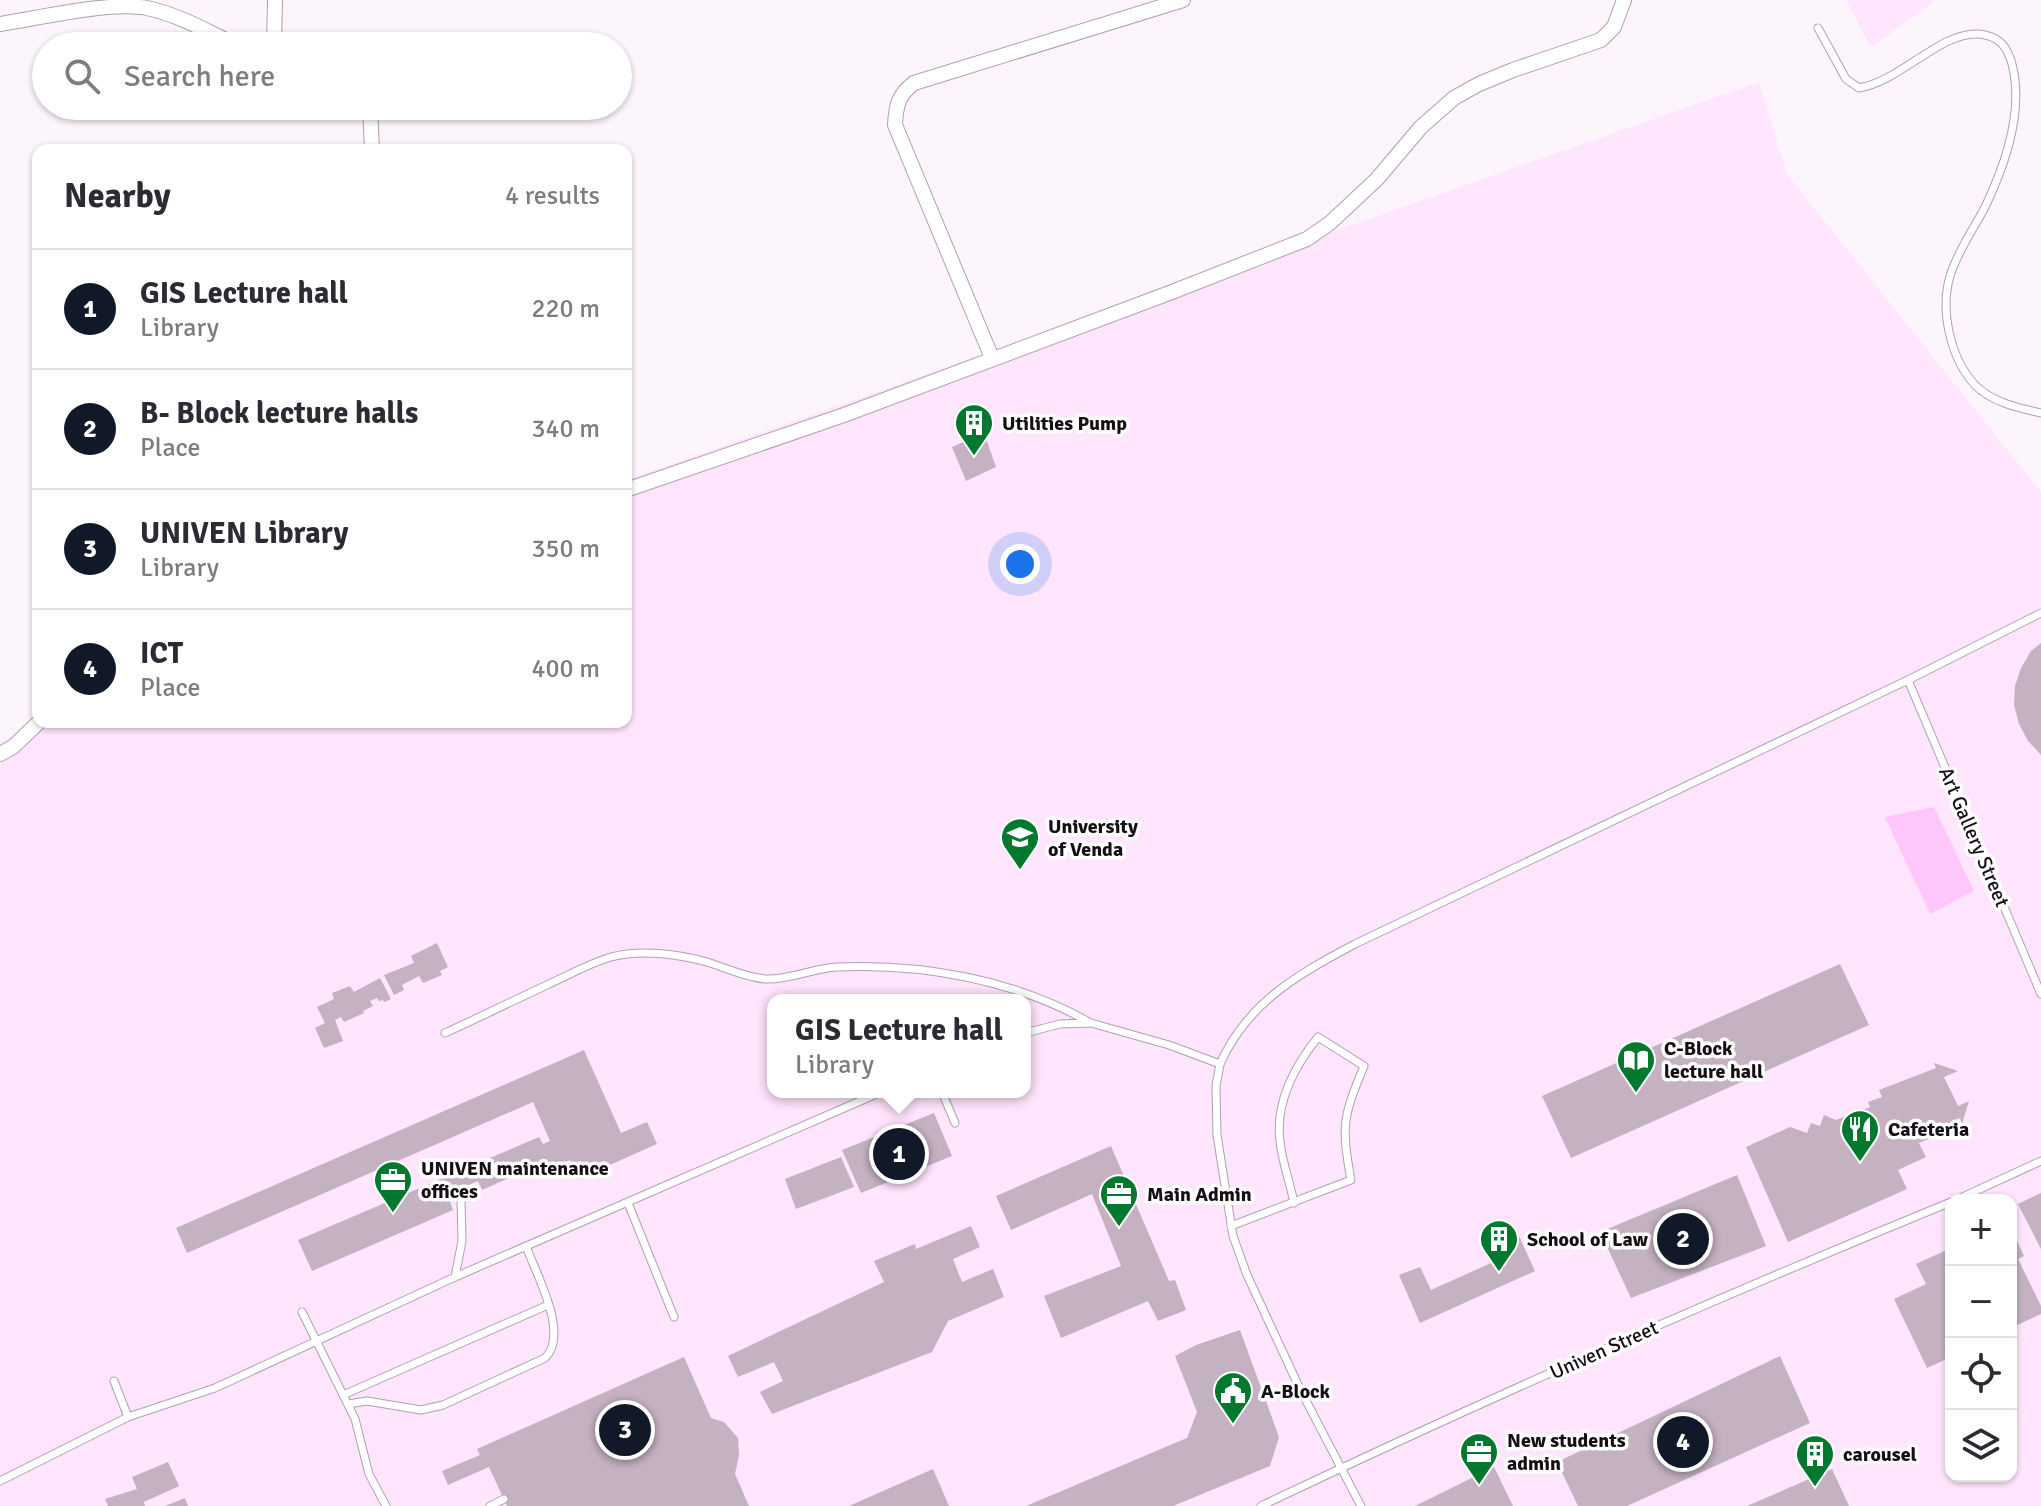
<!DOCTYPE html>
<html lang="en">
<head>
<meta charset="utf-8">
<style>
	body { margin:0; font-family:Signika,sans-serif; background:#f7f7f7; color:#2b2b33 }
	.controls { position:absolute; right:24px; bottom:24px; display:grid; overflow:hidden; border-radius:16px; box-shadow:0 2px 6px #0004 }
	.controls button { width:72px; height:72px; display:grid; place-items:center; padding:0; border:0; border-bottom:2px solid #e1e1e2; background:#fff; color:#2b2b33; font:40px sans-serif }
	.you { position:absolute; left:1020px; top:564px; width:28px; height:28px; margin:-20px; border:6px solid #fff; border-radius:50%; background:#1a73e8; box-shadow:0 0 0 12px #1a73e833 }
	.badge { display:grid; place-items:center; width:52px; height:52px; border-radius:50%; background:#111827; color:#fff; font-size:26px; font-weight:700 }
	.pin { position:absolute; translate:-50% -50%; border:4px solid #fff; box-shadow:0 2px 8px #0006 }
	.popup { position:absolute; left:767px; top:994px; width:264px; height:104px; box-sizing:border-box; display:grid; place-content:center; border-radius:16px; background:#fff; filter:drop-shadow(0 2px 6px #0005); font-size:26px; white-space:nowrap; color:#7c7c81 }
	.popup b { font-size:30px; color:#2b2b33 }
	.popup::after { content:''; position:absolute; left:50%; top:100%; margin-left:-16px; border:16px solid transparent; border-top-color:#fff }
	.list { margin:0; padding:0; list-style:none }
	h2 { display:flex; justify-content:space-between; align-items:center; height:104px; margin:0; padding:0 32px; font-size:34px }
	h2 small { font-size:26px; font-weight:400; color:#7c7c81 }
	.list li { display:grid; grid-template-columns:52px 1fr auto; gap:24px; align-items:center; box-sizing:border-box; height:120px; padding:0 32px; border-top:2px solid #e1e1e2 }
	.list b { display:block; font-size:30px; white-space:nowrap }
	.list p { margin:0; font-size:26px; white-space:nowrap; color:#7c7c81 }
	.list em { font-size:26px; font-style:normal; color:#7c7c81 }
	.icon { flex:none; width:44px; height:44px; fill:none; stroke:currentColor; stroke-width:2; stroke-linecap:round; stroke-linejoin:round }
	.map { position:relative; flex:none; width:2041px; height:1506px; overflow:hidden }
	.search { position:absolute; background:#fff; box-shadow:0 2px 6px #0004; left:32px; top:32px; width:600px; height:88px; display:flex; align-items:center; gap:20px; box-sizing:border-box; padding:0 28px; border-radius:44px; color:#7c7c81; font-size:30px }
	.panel { position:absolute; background:#fff; box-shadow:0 2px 6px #0004; left:32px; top:144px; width:600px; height:584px; border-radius:16px }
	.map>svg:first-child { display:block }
	.built { fill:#ffe5fd; fill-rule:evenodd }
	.green { fill:#ffc6fb }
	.building { fill:#c4b1c2 }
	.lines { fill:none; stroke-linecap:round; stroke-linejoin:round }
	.lane-casing { stroke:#b19fb0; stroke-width:9 }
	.street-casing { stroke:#b19fb0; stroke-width:16 }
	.lane { stroke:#fff; stroke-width:7 }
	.street { stroke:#fff; stroke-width:14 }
	.labels { text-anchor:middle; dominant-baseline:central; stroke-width:7; stroke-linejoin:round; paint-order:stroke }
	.poi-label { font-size:20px; font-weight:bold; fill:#150e14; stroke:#fff; text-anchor:start }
	.street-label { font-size:20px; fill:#150e14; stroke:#fff }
</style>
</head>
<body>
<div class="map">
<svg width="2041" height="1506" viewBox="0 0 2041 1506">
	<rect width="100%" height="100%" fill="#fdf5fc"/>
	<g class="built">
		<polygon points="1846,0 1936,0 1871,48"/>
		<path d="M 1759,82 L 1787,174 L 2041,492 L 2041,1506 L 0,1506 L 0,742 L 41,722 L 626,722 L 626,480 ZM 773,1000 L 1025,1000 L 1025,1092 L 773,1092 ZM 1951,1200 L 2011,1200 L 2011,1476 L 1951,1476 Z"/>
	</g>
	<polygon class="green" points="1934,807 1974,891 1930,914 1885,817"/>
	<g class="building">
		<polygon points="984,433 996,467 966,481 952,447"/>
		<polygon points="2041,643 2041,755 2028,741 2019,724 2014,705 2015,686 2021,668 2031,651"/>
		<polygon points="437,943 448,967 440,971 442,975 423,983 419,976 402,985 404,990 394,995 384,975 414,963 411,956"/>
		<polygon points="1840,964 1869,1025 1571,1158 1542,1096"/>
		<polygon points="380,978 391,999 384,1002 383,1000 379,1001 377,998 370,1001 373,1006 363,1011 364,1013 344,1022 341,1017 335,1020 343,1041 324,1048 315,1028 325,1023 317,1007 334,999 332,993 350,986 354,992"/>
		<polygon points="584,1050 621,1133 647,1122 657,1144 578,1179 570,1160 549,1169 543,1163 482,1190 478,1181 447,1194 453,1210 312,1271 298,1240 539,1137 543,1144 550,1141 533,1102 187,1253 176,1228"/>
		<polygon points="1934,1063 1958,1071 1944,1077 1958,1106 1969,1101 1962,1124 1960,1118 1933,1131 1934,1137 1919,1143 1926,1157 1898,1170 1907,1189 1788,1242 1746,1147 1790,1127 1807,1133 1811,1123 1820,1126 1824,1115 1836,1120 1870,1107 1868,1102 1882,1097 1879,1090 1936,1068"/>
		<polygon points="934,1113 952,1156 861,1193 842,1150"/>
		<polygon points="1111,1146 1169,1281 1175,1280 1186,1310 1158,1321 1148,1301 1061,1338 1044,1296 1121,1266 1092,1194 1011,1230 996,1196"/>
		<polygon points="841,1157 854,1187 796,1209 785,1179"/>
		<polygon points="1737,1175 1766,1246 1631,1298 1600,1232"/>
		<polygon points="2041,1193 2041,1249 2018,1204"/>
		<polygon points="1514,1225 1535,1271 1420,1323 1399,1275 1420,1267 1431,1290 1500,1259 1490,1234"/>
		<polygon points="971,1226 980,1247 953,1259 962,1282 993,1269 1004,1297 948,1321 932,1352 772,1414 760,1392 783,1381 774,1362 738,1377 728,1356 884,1282 874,1261 915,1244 916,1249"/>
		<polygon points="2011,1228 2024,1256 2018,1259 2041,1306 2041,1314 2011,1328"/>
		<polygon points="1951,1248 1951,1357 1927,1368 1894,1299 1926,1284 1916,1264"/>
		<polygon points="1240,1330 1279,1437 1270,1466 1173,1506 1026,1506 1187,1438 1197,1412 1175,1356 1196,1345"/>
		<polygon points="1780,1356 1810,1423 1627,1506 1578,1506 1557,1462"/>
		<polygon points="684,1357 711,1418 724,1422 738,1438 739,1455 735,1474 749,1506 507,1506 489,1467 448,1485 442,1471 480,1455 477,1449"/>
		<polygon points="168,1462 179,1486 144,1502 145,1506 108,1506 105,1499 137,1489 132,1477"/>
		<polygon points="1494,1467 1513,1506 1415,1506"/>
		<polygon points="933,1469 949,1506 849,1506"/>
		<polygon points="1832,1469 1849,1506 1747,1506"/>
		<polygon points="185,1498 188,1506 165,1506"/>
	</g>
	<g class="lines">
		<g class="lane-casing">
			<g id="lane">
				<path d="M 1818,28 L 1846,79 L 1859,88 C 1901,81 1941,31 1979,34 C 1999,36 2007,46 2012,64 C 2024,110 2006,163 1986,205 C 1974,229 1958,250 1950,276 C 1940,310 1950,358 1975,385 C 1991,402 2019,408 2041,413"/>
				<polyline points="1908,680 2041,994"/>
				<path d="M 445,1033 C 480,1017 515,1000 549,984 C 569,975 590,963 611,957 C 640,949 678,954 707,962 C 726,968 745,977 765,979 C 791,980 813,968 837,967 C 922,963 1015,980 1089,1022"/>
				<path d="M 1025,1033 L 1060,1024 L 1091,1023 L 1169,1045 L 1220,1064 C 1247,1003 1298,974 1355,944 L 1908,680 L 2041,613"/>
				<polyline points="1220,1064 1216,1086 1217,1135 1233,1236 1247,1275 1300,1389 1361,1506"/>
				<polyline points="942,1092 955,1123"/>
				<polyline points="1956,1200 2041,1161"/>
				<polyline points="628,1203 674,1317"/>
				<path d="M 1231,1226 L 1351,1180 C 1341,1125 1343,1117 1364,1066 L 1318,1037 C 1294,1067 1275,1102 1280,1141 C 1282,1162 1290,1182 1294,1203"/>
				<polyline points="455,1277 462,1241 461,1200"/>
				<polyline points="302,1312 355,1419 369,1474 386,1506"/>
				<polyline points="114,1381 128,1417"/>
				<polyline points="343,1395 548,1305"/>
				<path d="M 348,1404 L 367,1401 L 421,1410 L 443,1405 L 545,1358 C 570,1334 536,1274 526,1246"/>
				<polyline points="0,1481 128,1417 215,1388 455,1277 881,1092"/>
				<polyline points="490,1506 504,1499"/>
				<path d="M 1261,1506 C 1488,1398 1719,1297 1951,1202"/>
			</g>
		</g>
		<g class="street-casing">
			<g id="street">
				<path d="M 0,24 C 40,18 110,1 147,8 C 180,15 208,32 238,46"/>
				<polyline points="274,46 275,0"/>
				<polyline points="370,106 372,150"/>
				<path d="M 992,358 L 895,125 C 896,106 898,95 914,83 L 1183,0"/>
				<polyline points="626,490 844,415 1172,292 1307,239 1330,223 1377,179 1421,127 1454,98 1479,84 1513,70 1601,40 1614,27 1624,0"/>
				<polyline points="0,754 13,747 39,722"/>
			</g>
		</g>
		<use href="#lane" class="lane"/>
		<use href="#street" class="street"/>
	</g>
	<defs>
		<g id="building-pin" transform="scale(2)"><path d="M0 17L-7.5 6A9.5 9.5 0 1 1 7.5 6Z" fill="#00782e" stroke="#fff"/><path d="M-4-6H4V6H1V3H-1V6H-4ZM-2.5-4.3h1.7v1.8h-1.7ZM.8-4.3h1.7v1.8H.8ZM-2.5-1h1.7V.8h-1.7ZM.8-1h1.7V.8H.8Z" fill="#fff"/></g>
		<g id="university-pin" transform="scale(2)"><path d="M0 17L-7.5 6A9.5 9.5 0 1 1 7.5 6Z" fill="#00782e" stroke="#fff"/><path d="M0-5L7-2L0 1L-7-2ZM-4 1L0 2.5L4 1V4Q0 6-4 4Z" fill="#fff"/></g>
		<g id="library-pin" transform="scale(2)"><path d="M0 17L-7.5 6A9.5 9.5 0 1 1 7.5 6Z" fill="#00782e" stroke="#fff"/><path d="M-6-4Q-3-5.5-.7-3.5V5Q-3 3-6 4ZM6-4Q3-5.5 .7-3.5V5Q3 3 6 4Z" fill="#fff"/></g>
		<g id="restaurant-pin" transform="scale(2)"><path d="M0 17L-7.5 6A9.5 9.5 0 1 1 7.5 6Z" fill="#00782e" stroke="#fff"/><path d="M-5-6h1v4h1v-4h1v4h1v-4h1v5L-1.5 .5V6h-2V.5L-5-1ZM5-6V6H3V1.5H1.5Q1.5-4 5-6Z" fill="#fff"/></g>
		<g id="office-pin" transform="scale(2)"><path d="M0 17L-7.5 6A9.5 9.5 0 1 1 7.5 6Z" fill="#00782e" stroke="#fff"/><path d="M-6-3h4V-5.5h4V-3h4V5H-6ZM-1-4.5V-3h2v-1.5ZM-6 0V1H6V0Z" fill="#fff"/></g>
		<g id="civic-pin" transform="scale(2)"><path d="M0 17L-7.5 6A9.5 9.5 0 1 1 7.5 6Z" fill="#00782e" stroke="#fff"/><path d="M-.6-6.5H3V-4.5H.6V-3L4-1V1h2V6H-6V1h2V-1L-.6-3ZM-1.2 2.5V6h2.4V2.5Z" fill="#fff"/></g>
	</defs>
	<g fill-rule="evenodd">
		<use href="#building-pin" x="974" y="423"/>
		<use href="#university-pin" x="1020" y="837"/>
		<use href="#library-pin" x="1636" y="1060"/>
		<use href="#restaurant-pin" x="1860" y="1129"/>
		<use href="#office-pin" x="393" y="1180"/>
		<use href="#office-pin" x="1119" y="1194"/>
		<use href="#building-pin" x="1499" y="1239"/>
		<use href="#civic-pin" x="1233" y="1391"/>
		<use href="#office-pin" x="1479" y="1452"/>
		<use href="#building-pin" x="1815" y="1454"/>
	</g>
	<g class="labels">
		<g class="poi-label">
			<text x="1002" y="423">Utilities Pump</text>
			<text x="1048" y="826">University<tspan x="1048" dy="23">of Venda</tspan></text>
			<text x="1664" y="1048">C-Block<tspan x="1664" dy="23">lecture hall</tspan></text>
			<text x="1888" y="1129">Cafeteria</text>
			<text x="421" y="1168">UNIVEN maintenance<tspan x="421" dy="23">offices</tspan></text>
			<text x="1147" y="1194">Main Admin</text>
			<text x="1527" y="1239">School of Law</text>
			<text x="1261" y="1391">A-Block</text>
			<text x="1507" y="1440">New students<tspan x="1507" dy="23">admin</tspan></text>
			<text x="1843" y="1454">carousel</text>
		</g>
		<g class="street-label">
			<text transform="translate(1974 837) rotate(67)">Art Gallery Street</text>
			<text transform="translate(1604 1350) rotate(-24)">Univen Street</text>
		</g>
	</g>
</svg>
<div class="controls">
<button>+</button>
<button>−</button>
<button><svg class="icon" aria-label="locate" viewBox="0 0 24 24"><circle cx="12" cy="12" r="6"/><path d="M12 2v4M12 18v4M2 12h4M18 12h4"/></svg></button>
<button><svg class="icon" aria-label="layers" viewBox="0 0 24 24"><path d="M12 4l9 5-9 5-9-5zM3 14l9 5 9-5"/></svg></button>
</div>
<div class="you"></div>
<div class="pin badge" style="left:899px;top:1154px">1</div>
<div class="popup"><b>GIS Lecture hall</b>Library</div>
<div class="pin badge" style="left:1683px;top:1239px">2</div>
<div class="pin badge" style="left:625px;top:1430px">3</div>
<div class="pin badge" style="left:1683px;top:1442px">4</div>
<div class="search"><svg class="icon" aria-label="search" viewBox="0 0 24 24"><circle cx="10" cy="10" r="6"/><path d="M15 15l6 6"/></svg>Search here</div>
<section class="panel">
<h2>Nearby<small>4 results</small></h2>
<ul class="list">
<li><span class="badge">1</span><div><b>GIS Lecture hall</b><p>Library</p></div><em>220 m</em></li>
<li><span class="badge">2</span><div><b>B- Block lecture halls</b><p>Place</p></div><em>340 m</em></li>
<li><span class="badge">3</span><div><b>UNIVEN Library</b><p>Library</p></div><em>350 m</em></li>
<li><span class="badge">4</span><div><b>ICT</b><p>Place</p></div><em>400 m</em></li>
</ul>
</section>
</div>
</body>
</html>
